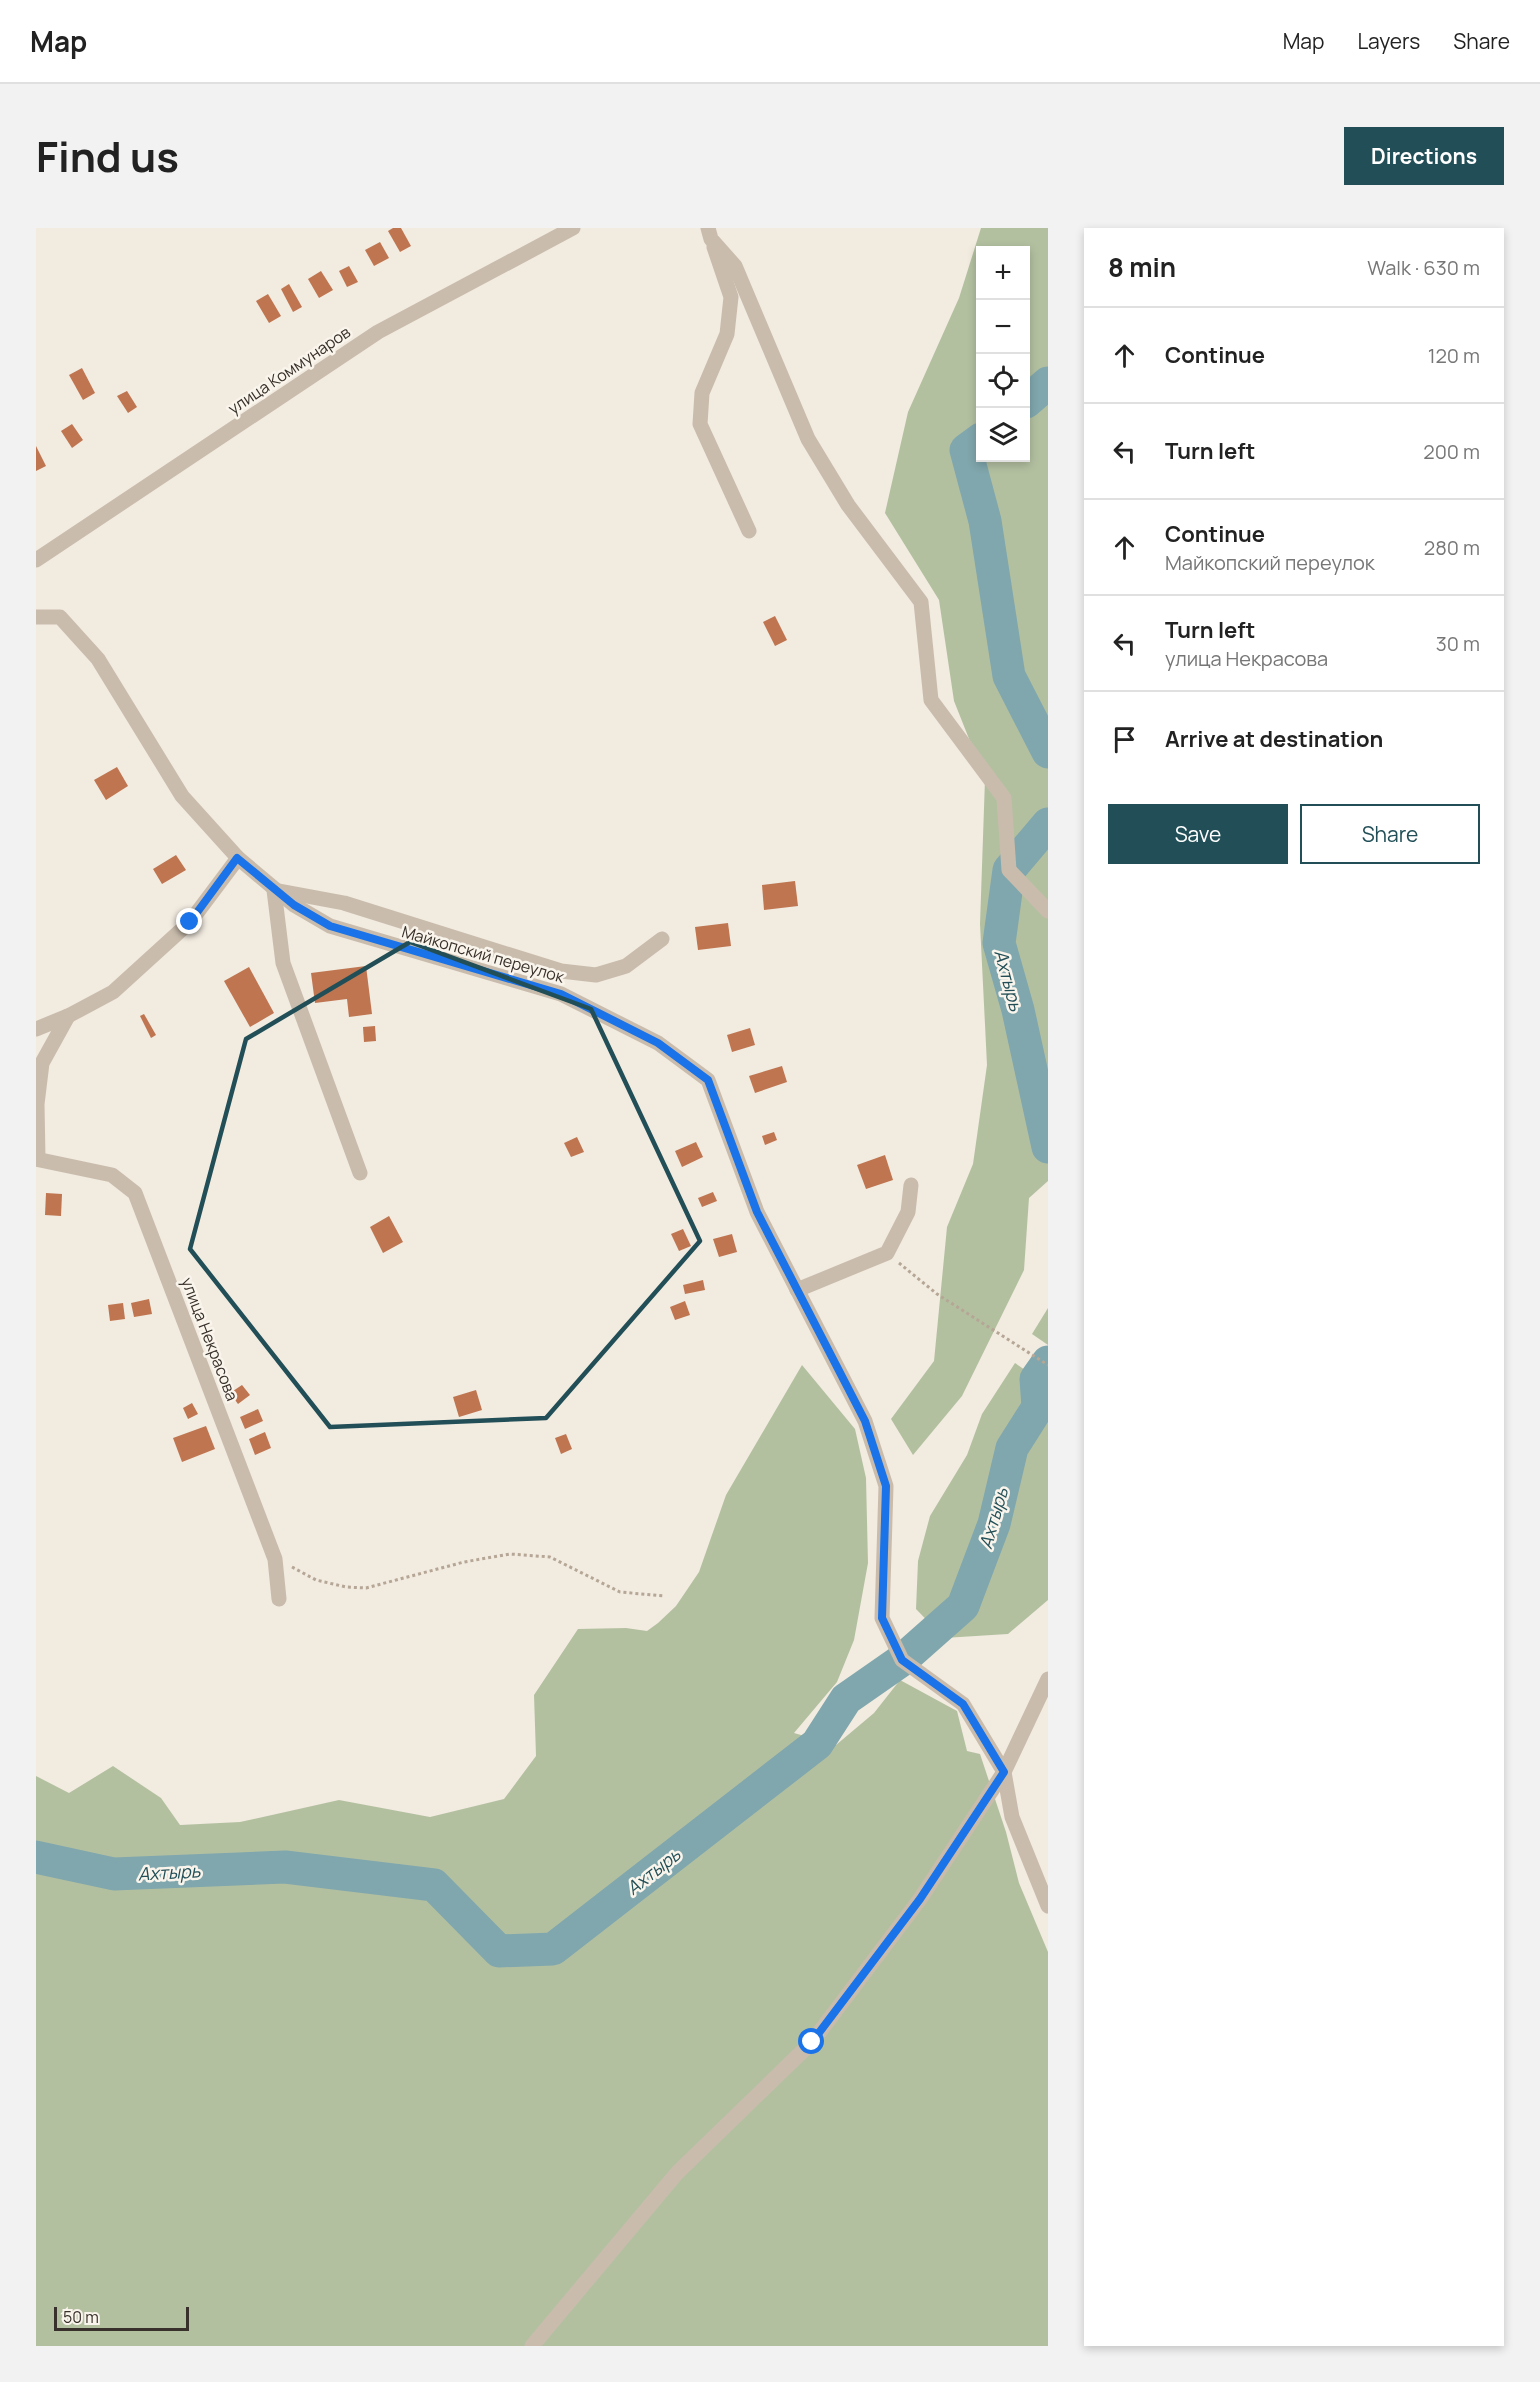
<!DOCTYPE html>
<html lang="en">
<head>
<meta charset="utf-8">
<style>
	body { margin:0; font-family:Manrope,sans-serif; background:#f2f2f2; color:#222 }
	.controls { position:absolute; right:18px; top:18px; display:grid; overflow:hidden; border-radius:0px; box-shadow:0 3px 9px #0003 }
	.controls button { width:54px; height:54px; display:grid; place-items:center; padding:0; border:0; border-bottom:2px solid #e0e0e0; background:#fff; color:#222; font:30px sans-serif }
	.scale { position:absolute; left:18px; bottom:15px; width:135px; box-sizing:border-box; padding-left:6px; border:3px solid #38302a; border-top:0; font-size:16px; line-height:21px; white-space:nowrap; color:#38302a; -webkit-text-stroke:4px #f9f4ec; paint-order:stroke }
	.stop { position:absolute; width:18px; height:18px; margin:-14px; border:4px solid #1a73e8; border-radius:50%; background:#fff }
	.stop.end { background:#1a73e8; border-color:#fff; box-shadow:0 2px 6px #0008 }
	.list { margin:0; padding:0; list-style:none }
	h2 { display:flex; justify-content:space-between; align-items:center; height:78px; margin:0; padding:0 24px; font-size:26px }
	h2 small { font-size:20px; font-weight:400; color:#767676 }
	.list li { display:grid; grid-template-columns:39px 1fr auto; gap:18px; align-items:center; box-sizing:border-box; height:96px; padding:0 24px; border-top:2px solid #e0e0e0 }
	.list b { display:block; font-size:22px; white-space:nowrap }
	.list p { margin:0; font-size:20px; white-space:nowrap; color:#767676 }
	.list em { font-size:20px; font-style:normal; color:#767676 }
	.actions { display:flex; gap:12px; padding:18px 24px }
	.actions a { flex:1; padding:14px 0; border:2px solid #224f57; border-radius:0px; text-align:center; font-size:21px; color:#224f57 }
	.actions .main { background:#224f57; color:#fff }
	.icon { flex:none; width:33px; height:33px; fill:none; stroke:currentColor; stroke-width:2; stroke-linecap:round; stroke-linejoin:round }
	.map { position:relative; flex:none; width:1012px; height:2118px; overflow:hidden; border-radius:0px }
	header { display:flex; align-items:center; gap:36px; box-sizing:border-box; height:84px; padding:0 30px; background:#fff; border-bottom:2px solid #e0e0e0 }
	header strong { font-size:28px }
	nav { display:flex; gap:33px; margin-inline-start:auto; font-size:21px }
	.intro { display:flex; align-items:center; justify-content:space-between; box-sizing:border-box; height:144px; padding:0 36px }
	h1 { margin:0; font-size:42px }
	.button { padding:15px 27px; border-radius:0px; background:#224f57; color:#fff; font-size:21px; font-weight:700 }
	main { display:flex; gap:36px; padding:0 36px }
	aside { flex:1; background:#fff; border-radius:0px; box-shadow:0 3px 9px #0003 }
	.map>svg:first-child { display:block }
	.green { fill:#b3c0a0; fill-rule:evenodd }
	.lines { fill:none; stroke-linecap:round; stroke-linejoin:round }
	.river { stroke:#80a7ad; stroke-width:33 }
	.building { fill:#bf7550 }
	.path { stroke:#b5a696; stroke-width:3; stroke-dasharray:3 3; stroke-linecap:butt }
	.minor { stroke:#c9bcac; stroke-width:15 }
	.route { stroke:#1a73e8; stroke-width:8 }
	.marked { fill:none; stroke:#224f57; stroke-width:4.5; stroke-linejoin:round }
	.labels { text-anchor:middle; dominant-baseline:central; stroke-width:5; stroke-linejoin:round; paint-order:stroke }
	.street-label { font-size:16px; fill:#38302a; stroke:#f9f4ec }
	.water-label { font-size:18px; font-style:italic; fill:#224f57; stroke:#f9f4ec }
</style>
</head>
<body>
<header>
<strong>Map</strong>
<nav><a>Map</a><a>Layers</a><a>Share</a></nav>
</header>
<div class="intro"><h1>Find us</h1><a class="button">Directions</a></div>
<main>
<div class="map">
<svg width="1012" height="2118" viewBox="0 0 1012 2118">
	<rect width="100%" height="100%" fill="#f2ebe0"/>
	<g class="green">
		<path d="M 945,0 L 1012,0 L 1012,953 L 993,970 L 988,1042 L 926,1168 L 877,1227 L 855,1191 L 898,1133 L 911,999 L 937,936 L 951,837 L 944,696 L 949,551 L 918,473 L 903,372 L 849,285 L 872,184 L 923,70 ZM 945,22 L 990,22 L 990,230 L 945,230 Z"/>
		<polygon points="1012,1080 1012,1117 996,1106"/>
		<polygon points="979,1135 1012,1158 1012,1372 972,1406 908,1410 880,1381 882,1333 894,1288 931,1227 946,1186"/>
		<polygon points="766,1137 819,1201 830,1250 832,1335 818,1412 801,1454 758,1505 800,1517 838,1485 864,1452 921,1483 931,1523 944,1526 970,1604 983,1655 1012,1724 1012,2118 0,2118 0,1548 33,1565 77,1538 125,1570 144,1597 204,1594 303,1572 394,1589 468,1571 500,1528 498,1467 542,1401 590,1400 611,1403 622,1395 640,1378 663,1344 690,1267"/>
	</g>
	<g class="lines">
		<g class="river">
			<polyline points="990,174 1012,155"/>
			<polyline points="945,211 930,222 949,293 973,448 1012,524"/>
			<polyline points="1012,596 973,642 963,715 982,782 1012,919"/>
			<polyline points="0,1629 78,1646 249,1639 398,1657 463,1723 517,1721 781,1516 810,1471 866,1432 927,1378 958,1296 976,1220 1002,1179 1000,1151 1012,1134"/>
		</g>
	</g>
	<g class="building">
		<polygon points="357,0 365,0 375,18 364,24 352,3"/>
		<polygon points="344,14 353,30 338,38 329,22"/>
		<polygon points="313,38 322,54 311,59 303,43"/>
		<polygon points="285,43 297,62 283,70 272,51"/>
		<polygon points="253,56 266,79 257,84 245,61"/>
		<polygon points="232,66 245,88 233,95 220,73"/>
		<polygon points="46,140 59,165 47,172 33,147"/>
		<polygon points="91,163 101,179 92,185 81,168"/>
		<polygon points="36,196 47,212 36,220 25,203"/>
		<polygon points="0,218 10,238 0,243"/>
		<polygon points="739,388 751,412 739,418 727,394"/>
		<polygon points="81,539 92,558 70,572 58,552"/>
		<polygon points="140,627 150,642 126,656 117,641"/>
		<polygon points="759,653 762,678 728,682 726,657"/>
		<polygon points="692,695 695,718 662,722 659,699"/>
		<polygon points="330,738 336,786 313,789 311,771 279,775 275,745"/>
		<polygon points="213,739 238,785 214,799 188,753"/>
		<polygon points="108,786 120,807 115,810 104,788"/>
		<polygon points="339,798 340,813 328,814 327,799"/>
		<polygon points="714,800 719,817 696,824 691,807"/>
		<polygon points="746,838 751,854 719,865 713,848"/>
		<polygon points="738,904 741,912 729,917 726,908"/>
		<polygon points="541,909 548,924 535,929 528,915"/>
		<polygon points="660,914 667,929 646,939 639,923"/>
		<polygon points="849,927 857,952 830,961 821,937"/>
		<polygon points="677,964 681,973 666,979 662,970"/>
		<polygon points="10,965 26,966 25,988 9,987"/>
		<polygon points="353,988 367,1014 347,1025 334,999"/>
		<polygon points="647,1001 655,1018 643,1023 635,1006"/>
		<polygon points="696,1006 701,1024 683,1029 677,1011"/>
		<polygon points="667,1052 669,1062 649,1066 647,1057"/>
		<polygon points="113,1071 116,1086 98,1089 95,1075"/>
		<polygon points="649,1073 654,1087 639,1092 634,1079"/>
		<polygon points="87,1075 89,1091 74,1093 72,1077"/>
		<polygon points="206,1157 214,1167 202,1176 194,1165"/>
		<polygon points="440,1162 446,1182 423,1189 417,1169"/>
		<polygon points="156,1175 162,1186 152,1191 147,1180"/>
		<polygon points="222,1181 227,1193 209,1201 204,1189"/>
		<polygon points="170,1198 179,1221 146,1234 137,1210"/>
		<polygon points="229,1204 235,1220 219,1227 213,1211"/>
		<polygon points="530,1206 536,1221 525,1226 519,1210"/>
	</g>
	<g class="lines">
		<g class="path">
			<polyline points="863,1035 901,1066 1012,1137"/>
			<polyline points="256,1339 280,1352 310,1359 330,1360 428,1334 474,1326 514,1329 584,1364 628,1368"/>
		</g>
		<g class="minor">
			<polyline points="672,0 675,11 699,38 772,211 812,277 885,374 895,472 968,570 973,642 1012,683"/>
			<polyline points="678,19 695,69 691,106 666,165 664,196 713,303"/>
			<polyline points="0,332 342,104 537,0"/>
			<polyline points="0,389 24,389 62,431 146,568 202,630 258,677 294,698 525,766 622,815 672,852 721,984 829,1193 850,1258 846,1390 866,1432 927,1476 968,1544 884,1671 776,1814 641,1945 496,2118"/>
			<polyline points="0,801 32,788 77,764 154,694 202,630"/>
			<polyline points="0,931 76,947 99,965 239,1331 243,1371"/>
			<polyline points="2,931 1,876 6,835 32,788"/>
			<polyline points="324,945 247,735 238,662 308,675 525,743 560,747 590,738 626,711"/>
			<polyline points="761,1062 851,1025 872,984 875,957"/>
			<polyline points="1012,1451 968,1544 976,1589 1012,1678"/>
		</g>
	</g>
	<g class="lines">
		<polyline class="route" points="154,694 201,630 258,677 294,698 525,766 622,815 672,852 721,984 829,1193 850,1258 846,1390 866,1432 927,1476 968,1544 884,1671 776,1814"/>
	</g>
	<path class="marked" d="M 374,714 L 555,781 L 664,1013 L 510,1190 L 294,1199 L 154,1021 L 210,811 Z"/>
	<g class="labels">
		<g class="street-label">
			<text transform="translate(253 142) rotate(-34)">улица Коммунаров</text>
			<text transform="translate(447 726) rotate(16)">Майкопский переулок</text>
			<text transform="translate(174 1111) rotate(69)">улица Некрасова</text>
		</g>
		<g class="water-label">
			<text transform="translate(973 752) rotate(75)">Ахтырь</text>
			<text transform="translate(957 1290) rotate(-74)">Ахтырь</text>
			<text transform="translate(617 1643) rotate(-38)">Ахтырь</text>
			<text transform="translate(133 1644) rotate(-3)">Ахтырь</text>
		</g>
	</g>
</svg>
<div class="controls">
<button>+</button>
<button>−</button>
<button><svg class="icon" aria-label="locate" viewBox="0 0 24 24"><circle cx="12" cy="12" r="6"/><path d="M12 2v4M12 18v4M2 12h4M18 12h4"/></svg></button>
<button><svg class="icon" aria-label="layers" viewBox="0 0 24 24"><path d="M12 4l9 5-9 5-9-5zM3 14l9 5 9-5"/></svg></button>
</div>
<div class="scale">50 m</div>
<div class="stop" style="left:776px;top:1814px"></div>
<div class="stop end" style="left:154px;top:694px"></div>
</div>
<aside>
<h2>8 min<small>Walk · 630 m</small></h2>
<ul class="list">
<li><svg class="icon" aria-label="ahead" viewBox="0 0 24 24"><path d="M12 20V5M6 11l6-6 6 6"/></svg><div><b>Continue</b></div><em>120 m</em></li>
<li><svg class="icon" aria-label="left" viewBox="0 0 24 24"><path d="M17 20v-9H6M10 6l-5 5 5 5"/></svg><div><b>Turn left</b></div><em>200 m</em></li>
<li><svg class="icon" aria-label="ahead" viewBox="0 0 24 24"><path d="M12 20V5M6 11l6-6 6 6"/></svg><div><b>Continue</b><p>Майкопский переулок</p></div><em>280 m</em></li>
<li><svg class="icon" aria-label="left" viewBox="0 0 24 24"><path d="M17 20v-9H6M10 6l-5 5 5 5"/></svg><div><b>Turn left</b><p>улица Некрасова</p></div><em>30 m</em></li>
<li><svg class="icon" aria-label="arrive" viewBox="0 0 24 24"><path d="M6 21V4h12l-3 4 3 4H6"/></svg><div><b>Arrive at destination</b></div></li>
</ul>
<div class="actions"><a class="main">Save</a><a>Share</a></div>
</aside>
</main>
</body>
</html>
